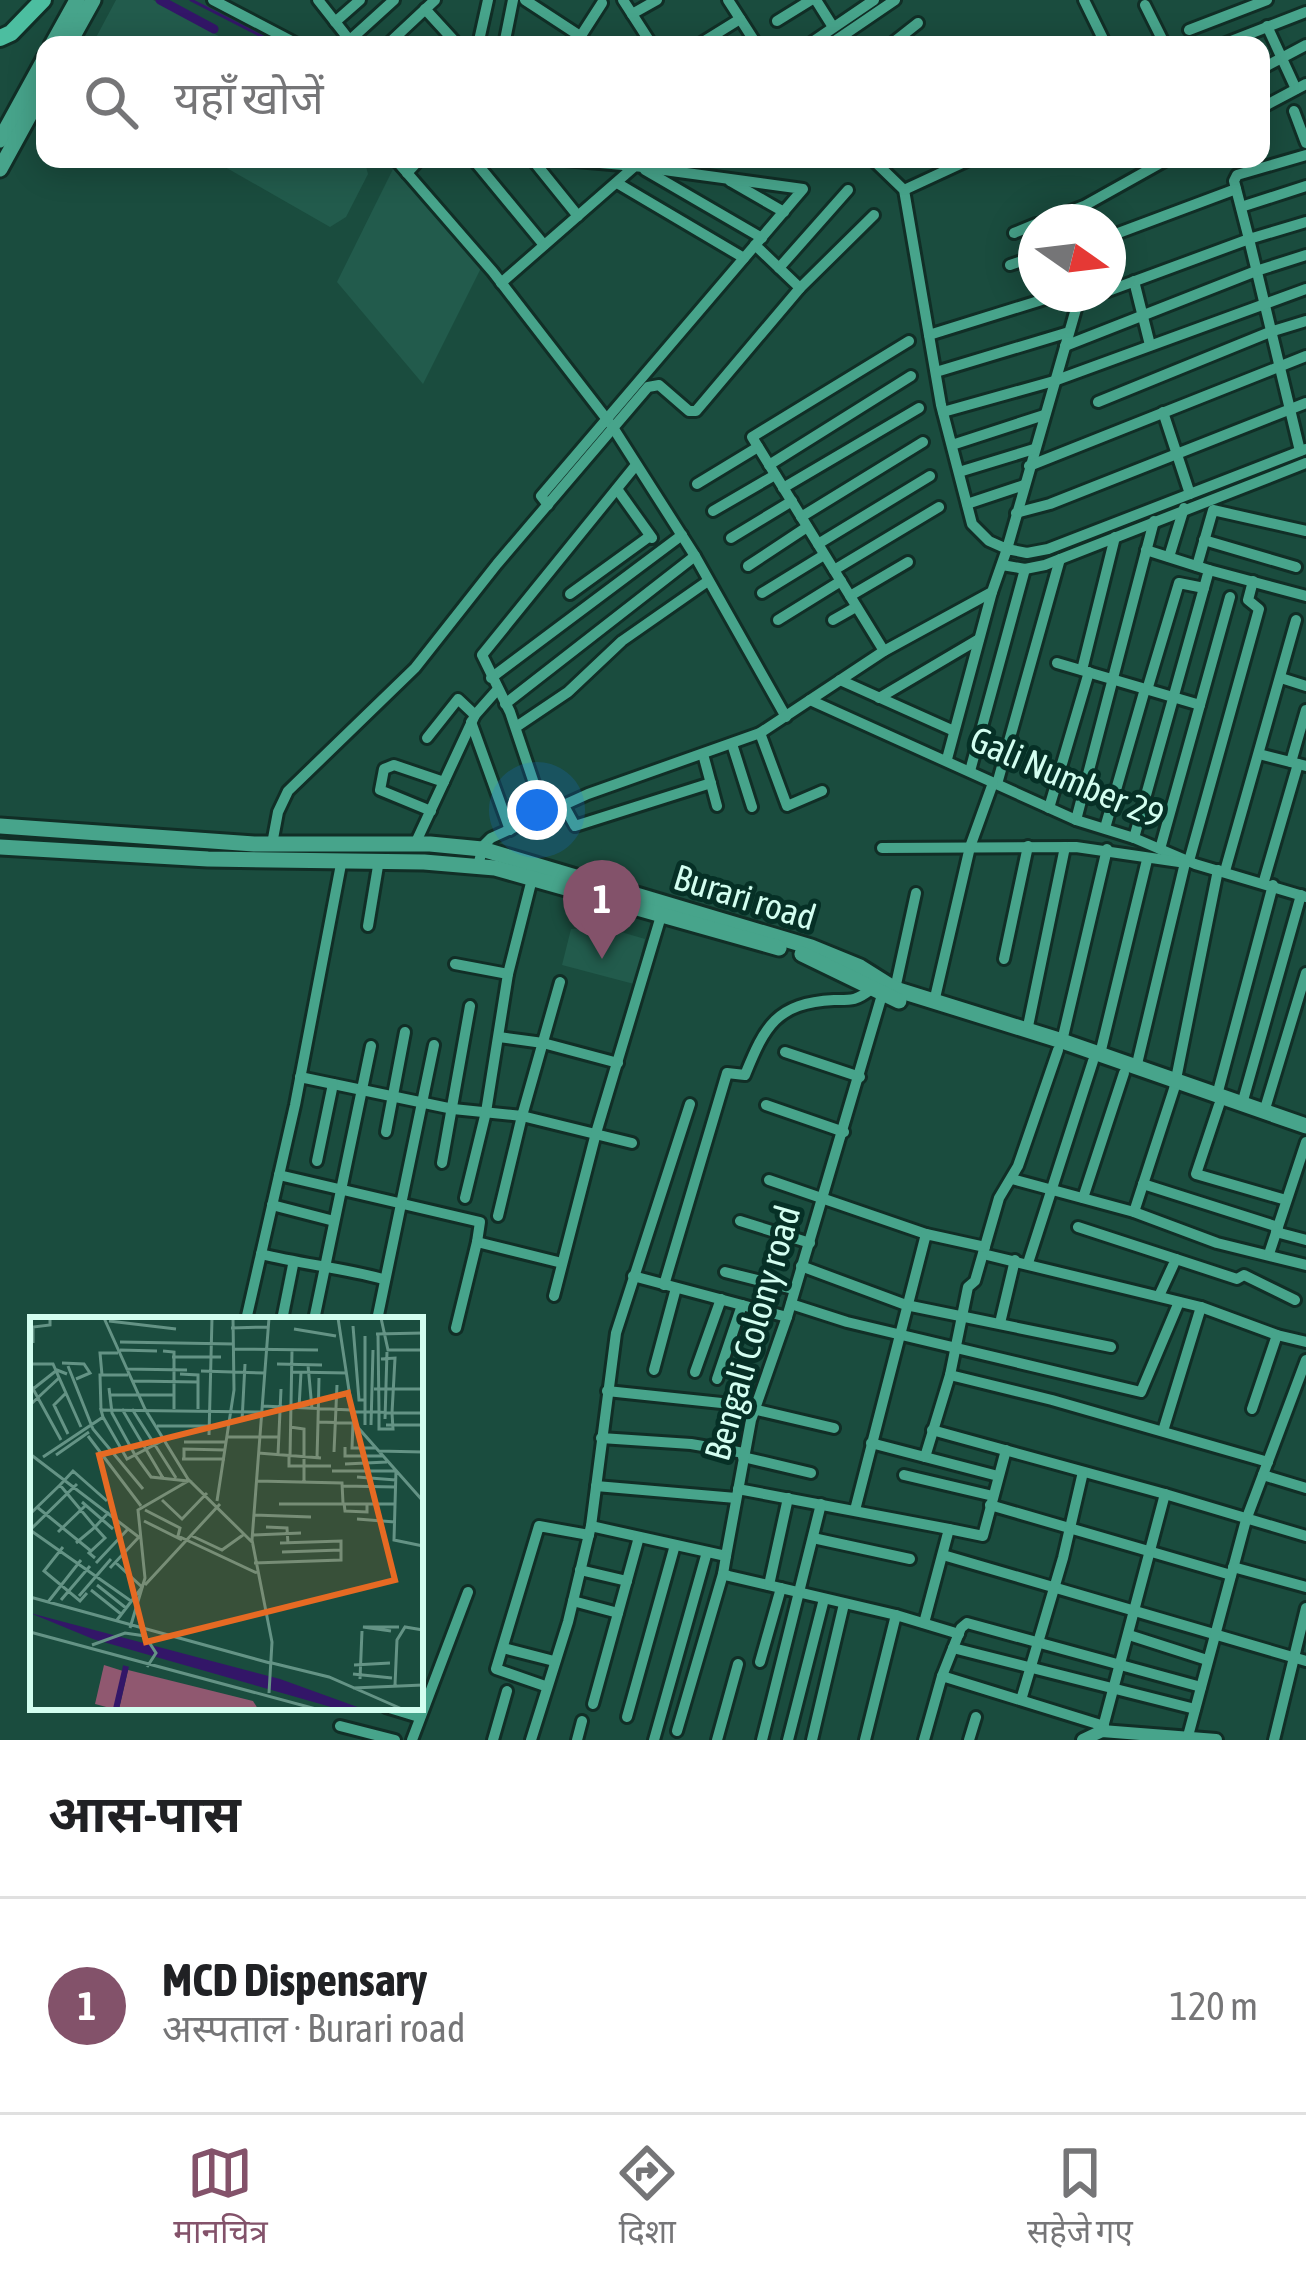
<!DOCTYPE html>
<html lang="hi">
<head>
<meta charset="utf-8">
<style>
	body { margin:0; font-family:"Asap Condensed","Noto Sans Devanagari",sans-serif; background:#f6f6f6; color:#202124 }
	.compass { position:absolute; left:1018px; top:204px; width:108px; height:108px; border-radius:50%; background:#fff; box-shadow:0 6px 30px #0003; rotate:104deg }
	.you { position:absolute; left:537px; top:810px; width:42px; height:42px; margin:-30px; border:9px solid #fff; border-radius:50%; background:#1a73e8; box-shadow:0 0 0 18px #1a73e833 }
	.badge { display:grid; place-items:center; width:78px; height:78px; border-radius:50%; background:#83526a; color:#fff; font-size:39px; font-weight:700 }
	.pin { position:absolute; translate:-50% -99px; filter:drop-shadow(0 3px 6px #0008) }
	.pin::after { content:''; position:absolute; top:63px; width:42px; height:36px; background:inherit; clip-path:polygon(0 0,100% 0,50% 100%) }
	.list { margin:0; padding:0; list-style:none }
	h2 { display:flex; justify-content:space-between; align-items:center; height:156px; margin:0; padding:0 48px; font-size:51px }
	h2 small { font-size:39px; font-weight:400; color:#757577 }
	.list li { display:grid; grid-template-columns:78px 1fr auto; gap:36px; align-items:center; box-sizing:border-box; height:216px; padding:0 48px; border-top:3px solid #e0e0e0 }
	.list b { display:block; font-size:45px; white-space:nowrap }
	.list p { margin:0; font-size:39px; white-space:nowrap; color:#757577 }
	.list em { font-size:39px; font-style:normal; color:#757577 }
	.icon { flex:none; width:66px; height:66px; fill:none; stroke:currentColor; stroke-width:2; stroke-linecap:round; stroke-linejoin:round }
	.map { position:relative; flex:none; width:1306px; height:1740px; overflow:hidden }
	.search { position:absolute; background:#fff; box-shadow:0 6px 30px #0003; left:36px; right:36px; top:36px; height:132px; display:flex; align-items:center; gap:30px; box-sizing:border-box; padding:0 42px; border-radius:24px; color:#757577; font-size:45px }
	.sheet { height:372px; background:#fff }
	nav { display:flex; justify-content:space-around; align-items:center; box-sizing:border-box; height:168px; border-top:3px solid #e0e0e0; background:#fff; font-size:33px; color:#757577 }
	nav a { display:grid; justify-items:center; gap:6px }
	nav .on { color:#83526a }
	.map>svg:first-child { display:block }
	.built { fill:#225b4c }
	.lines { fill:none; stroke-linecap:round; stroke-linejoin:round }
	.stream { stroke:#331668; stroke-width:3 }
	.canal { stroke:#331668; stroke-width:9 }
	.minor-casing { stroke:#112e26; stroke-width:16 }
	.tertiary-casing { stroke:#112e26; stroke-width:18 }
	.secondary-casing { stroke:#112e26; stroke-width:21 }
	.trunk-casing { stroke:#112e26; stroke-width:22 }
	.minor { stroke:#47a48b; stroke-width:10 }
	.tertiary { stroke:#47a48b; stroke-width:12 }
	.secondary { stroke:#47a48b; stroke-width:15 }
	.trunk { stroke:#4cbea0; stroke-width:16 }
	.labels { text-anchor:middle; dominant-baseline:central; stroke-width:10; stroke-linejoin:round; paint-order:stroke }
	.street-label { font-size:36px; fill:#d3fef0; stroke:#063026 }
	.inset-river { fill:none; stroke:#331668; stroke-width:6 }
	.inset-road { fill:none; stroke:#649385; stroke-width:3 }
	.view { fill:#e66a23; fill-opacity:0.15; stroke:#e66a23; stroke-width:6 }
	.inset-edge { fill:none; stroke:#d3fef0; stroke-width:6 }
</style>
</head>
<body>
<div class="map">
<svg width="1306" height="1740" viewBox="0 0 1306 1740">
	<rect width="100%" height="100%" fill="#1a4c3e"/>
	<g class="built">
		<polygon points="116,0 153,0 235,45 92,45"/>
		<polygon points="211,159 364,159 368,174 346,217 330,227"/>
		<polygon points="397,161 484,262 423,384 337,282"/>
		<polygon points="604,927 645,939 634,984 562,965 571,929"/>
	</g>
	<g class="lines">
		<polyline class="stream" points="191,0 279,45"/>
		<polyline class="canal" points="160,0 214,29"/>
		<g class="minor-casing">
			<g id="minor">
				<polyline points="213,0 299,45"/>
				<polyline points="318,0 351,42"/>
				<polyline points="525,0 580,36"/>
				<polyline points="623,0 652,45"/>
				<polyline points="728,0 757,45"/>
				<polyline points="816,0 833,27"/>
				<polyline points="1084,0 1106,45"/>
				<polyline points="1145,5 1165,45"/>
				<polyline points="425,9 458,45"/>
				<polyline points="632,14 657,0"/>
				<polyline points="777,21 811,0"/>
				<polyline points="335,22 360,0"/>
				<polyline points="1267,26 1296,89"/>
				<polyline points="1189,30 1267,0"/>
				<polyline points="350,40 394,0"/>
				<polyline points="387,45 435,0"/>
				<polyline points="478,45 488,0"/>
				<polyline points="504,45 513,0"/>
				<polyline points="575,45 602,3"/>
				<polyline points="698,45 740,19"/>
				<polyline points="808,45 874,0"/>
				<polyline points="829,45 895,0"/>
				<polyline points="890,45 918,23"/>
				<polyline points="1221,45 1306,12"/>
				<polyline points="1261,69 1306,45"/>
				<polyline points="1261,108 1306,84"/>
				<polyline points="1294,111 1306,143"/>
				<polyline points="1306,155 1237,175 1234,181 1249,239 1306,222"/>
				<polyline points="395,159 493,272 612,426 695,556 786,717"/>
				<polyline points="473,159 544,245"/>
				<polyline points="532,159 578,216"/>
				<polyline points="553,159 635,166"/>
				<polyline points="872,159 904,190 941,405 972,524 989,541 1007,549 1078,302 1100,294"/>
				<polyline points="645,170 762,238"/>
				<polyline points="407,173 420,159"/>
				<polyline points="730,181 784,212"/>
				<polyline points="617,183 744,258"/>
				<polyline points="904,190 971,159"/>
				<polyline points="1241,207 1306,186"/>
				<polyline points="1042,222 1084,206 1168,159"/>
				<polyline points="1014,233 1036,224"/>
				<polyline points="1113,235 1236,189"/>
				<polyline points="755,245 800,288"/>
				<polyline points="1010,265 1036,256"/>
				<polyline points="779,268 848,190"/>
				<polyline points="1134,281 1150,345"/>
				<polyline points="501,283 635,166 803,189 541,496 548,505"/>
				<polyline points="1108,291 1249,239 1300,451"/>
				<polyline points="929,335 1061,294"/>
				<polyline points="1065,346 1256,271 1306,255"/>
				<polyline points="936,372 1069,332"/>
				<polyline points="1098,402 1270,332 1306,321"/>
				<polyline points="943,412 1054,381 1306,289"/>
				<polyline points="1163,412 1190,494"/>
				<polyline points="952,445 1044,415"/>
				<polyline points="769,465 911,376"/>
				<polyline points="1029,466 1306,356"/>
				<polyline points="959,472 1034,449"/>
				<polyline points="697,484 758,447"/>
				<polyline points="783,488 919,408"/>
				<polyline points="617,489 652,538"/>
				<polyline points="967,504 1024,485"/>
				<polyline points="713,511 775,475"/>
				<polyline points="1016,513 1050,504 1306,403"/>
				<polyline points="801,517 923,442"/>
				<polyline points="731,538 792,501"/>
				<polyline points="1204,540 1296,567"/>
				<polyline points="818,544 930,476"/>
				<polyline points="1169,557 1184,508"/>
				<polyline points="1002,565 1025,569 1045,565 1306,463"/>
				<polyline points="748,566 807,527"/>
				<polyline points="1197,566 1213,510 1306,531"/>
				<polyline points="834,570 939,507"/>
				<polyline points="1209,570 1306,596"/>
				<polyline points="762,593 824,555"/>
				<polyline points="570,594 650,536"/>
				<polyline points="850,596 908,562"/>
				<polyline points="778,620 841,581"/>
				<polyline points="833,620 856,607"/>
				<polyline points="884,651 752,437 909,341"/>
				<polyline points="1057,663 1200,705"/>
				<polyline points="1082,670 1115,537"/>
				<polyline points="491,678 682,535"/>
				<polyline points="1281,678 1306,686"/>
				<polyline points="840,680 954,731"/>
				<polyline points="1147,690 1179,583 1204,588"/>
				<polyline points="879,698 979,639"/>
				<polyline points="810,700 1076,820 1134,838 1195,864 1306,897"/>
				<polyline points="505,704 695,556"/>
				<polyline points="471,722 510,830"/>
				<polyline points="516,727 568,692 622,641 708,581"/>
				<polyline points="760,733 787,806 822,791"/>
				<polyline points="427,738 458,699 475,715"/>
				<polyline points="732,744 752,807"/>
				<polyline points="703,754 717,806"/>
				<polyline points="1259,754 1306,766"/>
				<polyline points="947,759 992,592"/>
				<polyline points="1291,762 1306,710"/>
				<polyline points="970,771 1025,569"/>
				<polyline points="997,784 1060,559"/>
				<polyline points="564,806 575,826 711,783"/>
				<polyline points="1049,808 1089,672"/>
				<polyline points="431,811 380,790 384,769 394,765 444,782"/>
				<polyline points="544,813 510,712 482,655 636,465"/>
				<polyline points="1076,820 1154,521"/>
				<polyline points="1105,828 1145,689"/>
				<polyline points="1134,838 1209,570 1146,550"/>
				<polyline points="272,844 278,812 288,791 415,668 497,564 648,387 659,385 689,411 696,411 800,288 874,215"/>
				<polyline points="415,844 475,715 498,689"/>
				<polyline points="882,848 1076,847 1186,863"/>
				<polyline points="1160,849 1230,597"/>
				<polyline points="1189,861 1259,609 1248,600 1253,581"/>
				<polyline points="478,866 483,846 491,838 588,794 760,733 884,651 992,592 1007,549 1027,553 1048,549 1306,449"/>
				<polyline points="1225,871 1296,620"/>
				<polyline points="1264,881 1298,764"/>
				<polyline points="368,926 379,860"/>
				<polyline points="1004,959 1028,846"/>
				<polyline points="455,964 508,974"/>
				<polyline points="895,989 916,893"/>
				<polyline points="934,1002 970,847 993,783"/>
				<polyline points="1027,1031 1065,847"/>
				<polyline points="499,1037 543,1043 618,1063"/>
				<polyline points="1062,1041 1107,849"/>
				<polyline points="785,1052 860,1077"/>
				<polyline points="1100,1054 1147,860"/>
				<polyline points="1136,1068 1185,863"/>
				<polyline points="300,1077 453,1109 522,1116 560,982"/>
				<polyline points="1217,1095 1273,885"/>
				<polyline points="1242,1104 1301,895"/>
				<polyline points="766,1105 844,1132"/>
				<polyline points="1219,1105 1196,1174 1286,1200"/>
				<polyline points="1264,1112 1306,973"/>
				<polyline points="386,1132 405,1032"/>
				<polyline points="317,1161 333,1084"/>
				<polyline points="442,1163 470,1006"/>
				<polyline points="279,1175 480,1222 477,1242"/>
				<polyline points="1012,1179 1134,1212 1217,1243 1306,1265"/>
				<polyline points="769,1180 926,1234"/>
				<polyline points="1143,1184 1278,1227"/>
				<polyline points="465,1198 486,1112 508,974 532,879"/>
				<polyline points="1083,1198 1124,1073"/>
				<polyline points="272,1205 334,1221"/>
				<polyline points="1134,1212 1174,1089 1218,870"/>
				<polyline points="498,1216 522,1116 632,1143"/>
				<polyline points="740,1221 810,1243"/>
				<polyline points="1078,1227 1176,1259 1159,1296"/>
				<polyline points="1276,1232 1306,1240"/>
				<path d="M 261,1254 C 301,1264 342,1268 383,1279"/>
				<polyline points="983,1254 1201,1307 1277,1335 1306,1342"/>
				<polyline points="1269,1254 1306,1142"/>
				<polyline points="1176,1259 1237,1279 1244,1275 1295,1300"/>
				<polyline points="1028,1263 1093,1061"/>
				<polyline points="801,1266 906,1305 1111,1347"/>
				<polyline points="725,1272 793,1289"/>
				<polyline points="633,1276 787,1317"/>
				<path d="M 664,1285 L 727,1073 L 745,1075 C 765,1026 776,1003 834,1000 C 851,1000 856,1001 870,990"/>
				<polyline points="554,1296 596,1133 661,916"/>
				<polyline points="791,1304 847,1322 1141,1392 1179,1302"/>
				<polyline points="246,1320 295,1105 342,859"/>
				<polyline points="282,1320 293,1265"/>
				<polyline points="314,1320 371,1046"/>
				<polyline points="377,1320 434,1045"/>
				<polyline points="1000,1323 1015,1260"/>
				<polyline points="456,1328 477,1242 562,1263"/>
				<polyline points="654,1370 676,1288"/>
				<polyline points="695,1372 721,1299"/>
				<polyline points="950,1375 1052,1400 1268,1462"/>
				<polyline points="717,1379 742,1305"/>
				<polyline points="607,1391 731,1404 834,1428"/>
				<polyline points="1252,1409 1277,1335"/>
				<polyline points="932,1430 1165,1494"/>
				<polyline points="1163,1431 1201,1307"/>
				<polyline points="601,1438 691,1444 744,1453"/>
				<polyline points="871,1443 998,1476"/>
				<polyline points="743,1457 811,1473"/>
				<polyline points="925,1457 950,1375 968,1287 975,1281 999,1198 1018,1166 1058,1050"/>
				<polyline points="904,1475 993,1496"/>
				<polyline points="1263,1475 1306,1488"/>
				<polyline points="596,1486 736,1498"/>
				<polyline points="738,1489 949,1529 924,1623"/>
				<polyline points="990,1505 1231,1575"/>
				<polyline points="855,1510 926,1234 985,1247"/>
				<polyline points="591,1526 726,1556 751,1420 787,1317 882,995"/>
				<polyline points="949,1529 983,1536 1006,1450"/>
				<polyline points="813,1538 910,1559"/>
				<polyline points="943,1555 1306,1661"/>
				<polyline points="726,1556 723,1574 729,1576 896,1615"/>
				<polyline points="1233,1567 1306,1587"/>
				<polyline points="580,1570 627,1581"/>
				<polyline points="769,1585 788,1498"/>
				<polyline points="573,1601 618,1613"/>
				<polyline points="1129,1635 1207,1660"/>
				<polyline points="503,1648 554,1661"/>
				<polyline points="953,1648 1195,1709"/>
				<polyline points="760,1662 781,1588"/>
				<polyline points="942,1676 961,1628 967,1623 1201,1687"/>
				<polyline points="545,1686 496,1669 539,1526 589,1535"/>
				<polyline points="1021,1700 1063,1558 1083,1472"/>
				<polyline points="593,1704 639,1537"/>
				<polyline points="386,1707 419,1717"/>
				<polyline points="627,1717 675,1545"/>
				<polyline points="340,1726 395,1740"/>
				<polyline points="677,1731 723,1574"/>
				<polyline points="1102,1731 1165,1494 1306,1536"/>
				<polyline points="1188,1736 1246,1520 1306,1360"/>
				<polyline points="412,1740 468,1592"/>
				<polyline points="493,1740 507,1691"/>
				<polyline points="531,1740 568,1622 591,1526 616,1333 690,1104"/>
				<polyline points="577,1740 582,1721"/>
				<polyline points="654,1740 707,1552"/>
				<polyline points="717,1740 738,1664"/>
				<polyline points="762,1740 821,1504"/>
				<polyline points="788,1740 824,1599"/>
				<polyline points="812,1740 844,1604"/>
				<polyline points="865,1740 896,1615 959,1634"/>
				<polyline points="924,1740 942,1676 1104,1726"/>
				<polyline points="969,1740 976,1717"/>
				<polyline points="1274,1740 1306,1608"/>
			</g>
		</g>
		<g class="tertiary-casing">
			<polyline id="tertiary" points="1083,1740 1102,1731 1216,1740"/>
		</g>
		<g class="secondary-casing">
			<g id="secondary">
				<polyline points="52,45 77,0"/>
				<polyline points="68,45 93,0"/>
				<polyline points="0,140 45,58"/>
				<polyline points="0,169 45,87"/>
				<polyline points="0,826 254,844 430,844 482,849 811,947 860,967 895,989 1062,1041 1306,1126"/>
				<polyline points="0,847 208,859 424,862 495,868 779,948"/>
				<polyline points="802,954 899,1001"/>
			</g>
		</g>
		<g class="trunk-casing">
			<polyline id="trunk" points="0,38 11,33 43,0"/>
		</g>
		<use href="#minor" class="minor"/>
		<use href="#tertiary" class="tertiary"/>
		<use href="#secondary" class="secondary"/>
		<use href="#trunk" class="trunk"/>
	</g>
	<g class="labels">
		<g class="street-label">
			<text transform="translate(1067 777) rotate(23)">Gali Number 29</text>
			<text transform="translate(745 897) rotate(17)">Burari road</text>
			<text transform="translate(752 1333) rotate(-74)">Bengali Colony road</text>
		</g>
	</g>
	<g transform="translate(30 1317)">
		<rect width="393" height="393" fill="#1a4c3e"/>
		<path d="M 98,353 L 223,384 L 228,392 L 89,392 Z" fill="#905870"/>
		<path d="M 74,348 L 93,354 L 84,392 L 65,387 Z" fill="#905870"/>
		<path d="M 0,296 L 250,362 L 333,392 L 308,392 L 63,322 Z" fill="#331668"/>
		<path class="inset-river" d="M 86,392 L 96,349"/>
		<path class="inset-road" d="M 74,1 L 115,92 L 158,162 L 223,226M 296,1 L 308,1 L 324,106 L 393,184M 351,1 L 358,33 L 391,33M 79,4 L 146,12M 323,9 L 329,83 L 336,83M 201,11 L 237,10M 264,12 L 306,19M 346,17 L 393,16M 90,25 L 204,27M 3,26 L 3,10 L 20,8 L 20,1M 204,32 L 288,33M 90,33 L 127,34M 133,34 L 144,35 L 144,92M 142,40 L 191,40M 351,42 L 365,41 L 362,96 L 363,112 L 349,112 L 349,95 L 362,96 L 393,96M 32,46 L 54,47 L 60,56 L 46,62M 0,47 L 23,47 L 51,110M 247,47 L 292,48M 278,48 L 282,92M 38,49 L 63,112 L 113,172M 96,52 L 157,53M 171,54 L 235,56M 262,55 L 317,56M 150,57 L 168,58 L 168,92M 72,58 L 70,36 L 88,36M 289,61 L 288,105 L 324,106M 103,64 L 168,65M 2,70 L 31,123M 79,71 L 82,96 L 105,138M 3,72 L 27,53 L 37,57M 344,72 L 393,72M 36,76 L 24,88 L 38,117M 79,78 L 144,78M 0,88 L 30,60M 232,89 L 322,93M 269,91 L 271,55M 92,92 L 133,161M 102,92 L 146,161M 71,93 L 70,58 L 98,58M 322,95 L 349,95 L 348,17M 73,100 L 97,142 L 105,138M 355,102 L 357,35M 212,104 L 215,47M 323,106 L 322,131 L 346,131M 335,108 L 335,19M 341,108 L 343,33M 356,108 L 393,108M 127,109 L 179,109M 260,110 L 274,112 L 274,166M 179,118 L 182,1M 58,119 L 111,189M 197,120 L 249,120M 154,125 L 197,125M 315,130 L 315,139 L 353,139M 348,134 L 393,135M 304,135 L 307,68M 228,136 L 291,141M 0,137 L 110,221M 26,138 L 59,115M 248,138 L 251,72M 13,140 L 73,100 L 71,93 L 231,95M 259,140 L 259,149 L 301,149M 260,140 L 262,33M 287,141 L 288,105M 152,142 L 195,142M 154,142 L 154,132 L 195,133M 315,147 L 357,145M 366,153 L 364,223 L 393,229M 302,154 L 366,154M 327,160 L 366,163M 227,164 L 312,166 L 313,186M 313,169 L 366,170M 132,183 L 152,202 L 177,176M 77,184 L 43,154 L 30,168 L 65,210 L 79,195M 187,184 L 204,73 L 203,1M 52,185 L 83,212M 314,186 L 315,194 L 337,195 L 337,187M 249,187 L 366,187M 7,190 L 61,234M 115,193 L 150,211 L 148,219 L 227,256M 0,197 L 30,168M 223,198 L 281,200M 327,202 L 365,205M 114,204 L 152,223M 236,210 L 257,211 L 258,227M 0,213 L 101,284M 0,213 L 47,167M 28,215 L 55,189M 160,218 L 192,233 L 213,218M 223,218 L 271,216M 46,226 L 65,210 L 75,221 L 59,236 L 65,241M 33,230 L 14,254 L 50,284 L 57,276M 252,235 L 311,233M 85,245 L 112,270M 66,246 L 98,212M 224,246 L 311,243 L 311,224 L 250,226M 80,251 L 108,221M 67,268 L 96,291M 115,268 L 190,187M 61,273 L 91,297M 49,279 L 81,242M 0,280 L 240,346M 31,283 L 60,249M 18,285 L 51,243M 87,303 L 113,269M 100,311 L 115,261 L 108,193 L 158,164 L 121,160 L 105,138 L 134,123M 361,314 L 333,310 L 369,310M 0,315 L 286,392M 62,328 L 95,316 L 115,319 L 126,336 L 117,350M 242,346 L 299,360 L 372,392M 324,348 L 360,346M 323,357 L 362,361M 330,362 L 332,314M 365,368 L 367,323 L 375,310 L 393,313M 323,371 L 393,368M 239,376 L 242,325 L 222,223 L 239,1"/>
		<path class="view" d="M 318,76 L 365,263 L 116,325 L 69,138 Z"/>
		<rect width="393" height="393" class="inset-edge"/>
	</g>
</svg>
<svg class="compass" viewBox="-18 -18 36 36"><path d="M0-13l5 13h-10z" fill="#e53935"/><path d="M0 13l5-13h-10z" fill="#757577"/></svg>
<div class="you"></div>
<div class="pin badge" style="left:602px;top:959px">1</div>
<div class="search"><svg class="icon" aria-label="search" viewBox="0 0 24 24"><circle cx="10" cy="10" r="6"/><path d="M15 15l6 6"/></svg>यहाँ खोजें</div>
</div>
<section class="sheet">
<h2>आस-पास<small></small></h2>
<ul class="list">
<li><span class="badge">1</span><div><b>MCD Dispensary</b><p>अस्पताल · Burari road</p></div><em>120 m</em></li>
</ul>
</section>
<nav>
<a class="on"><svg class="icon" aria-label="map" viewBox="0 0 24 24"><path d="M3 6l6-2 6 2 6-2v14l-6 2-6-2-6 2zM9 4v14M15 6v14"/></svg>मानचित्र</a>
<a><svg class="icon" aria-label="directions" viewBox="0 0 24 24"><path d="M12 3l9 9-9 9-9-9zM9 14v-3h6M13 9l2 2-2 2"/></svg>दिशा</a>
<a><svg class="icon" aria-label="saved" viewBox="0 0 24 24"><path d="M7 4h10v16l-5-4-5 4z"/></svg>सहेजे गए</a>
</nav>
</body>
</html>
